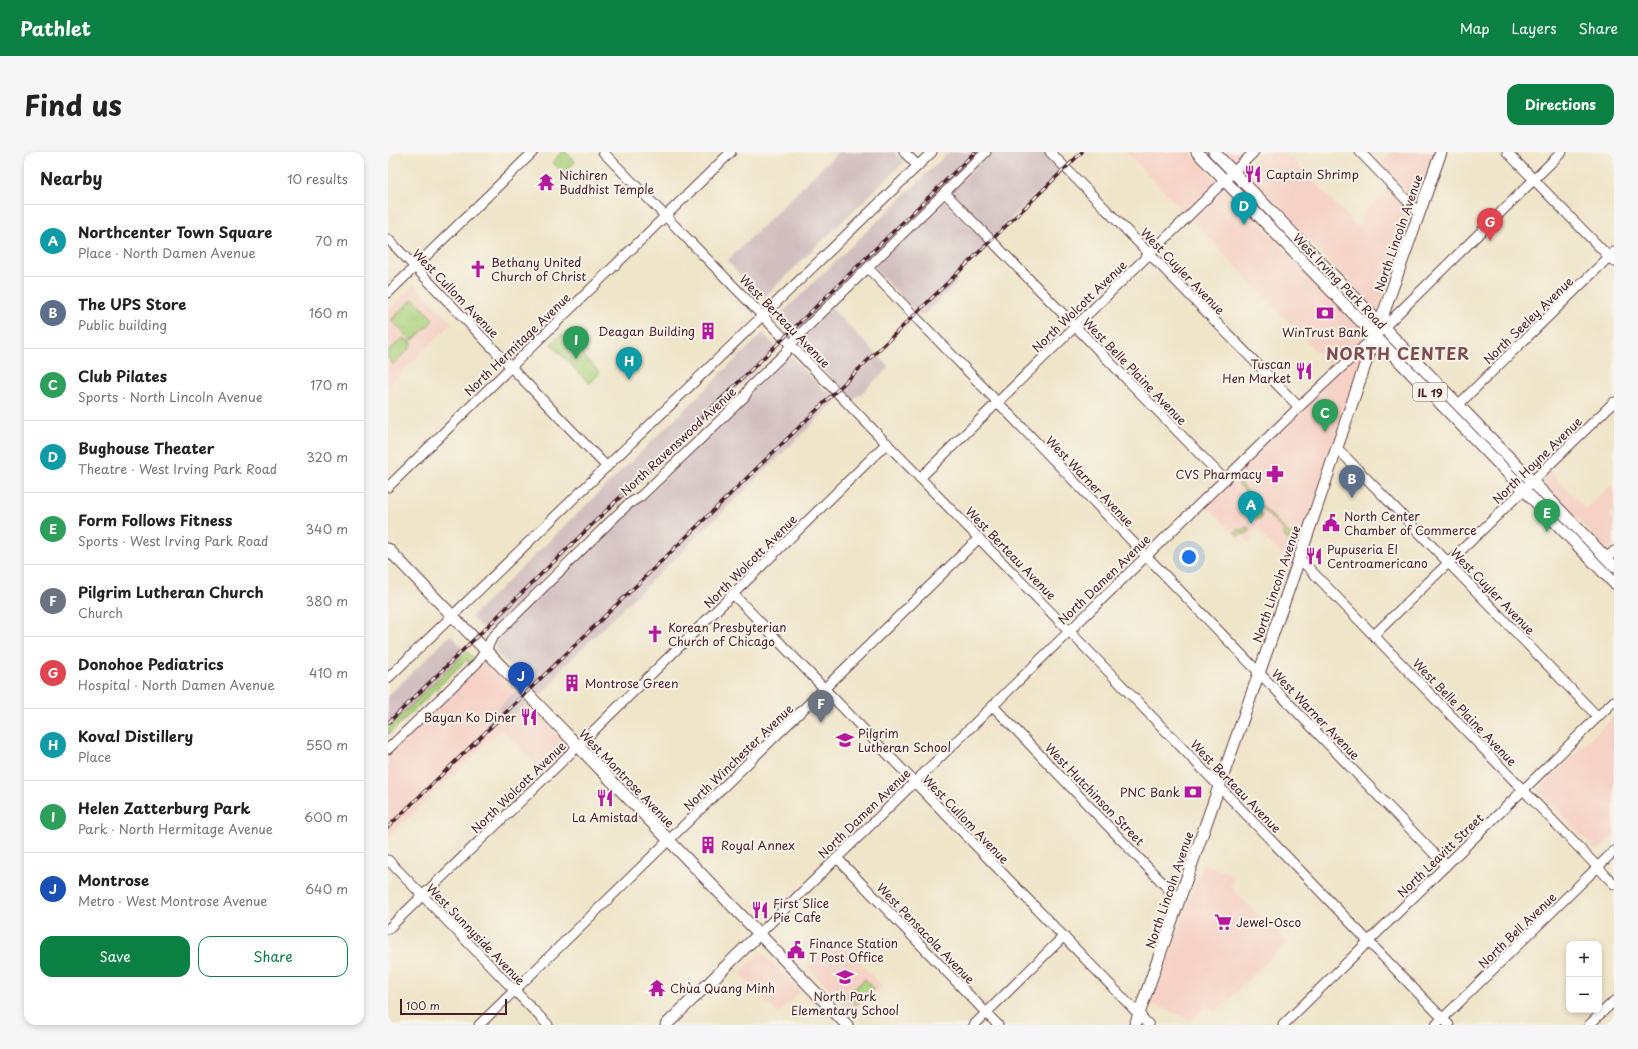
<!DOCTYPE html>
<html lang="en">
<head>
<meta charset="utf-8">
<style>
	body { margin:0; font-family:"Playpen Sans",sans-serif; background:#f6f6f6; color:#222 }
	.controls { position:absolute; right:12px; bottom:12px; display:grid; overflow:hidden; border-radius:8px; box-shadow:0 2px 6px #0003 }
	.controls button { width:36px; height:36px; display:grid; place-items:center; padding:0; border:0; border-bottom:1px solid #e0e0e0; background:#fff; color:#222; font:20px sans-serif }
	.scale { position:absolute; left:12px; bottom:10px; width:107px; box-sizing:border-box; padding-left:4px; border:2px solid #4a1f2b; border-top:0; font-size:11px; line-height:14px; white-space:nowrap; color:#4a1f2b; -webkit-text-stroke:3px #f7f3e8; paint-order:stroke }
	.you { position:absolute; left:801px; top:405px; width:14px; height:14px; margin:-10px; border:3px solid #fff; border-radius:50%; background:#1a73e8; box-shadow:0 0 0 6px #1a73e833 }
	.badge { display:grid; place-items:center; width:26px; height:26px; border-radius:50%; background:#0b8043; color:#fff; font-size:13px; font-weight:700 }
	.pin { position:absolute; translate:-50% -33px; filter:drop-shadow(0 1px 2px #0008) }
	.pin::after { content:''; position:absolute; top:21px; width:14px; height:12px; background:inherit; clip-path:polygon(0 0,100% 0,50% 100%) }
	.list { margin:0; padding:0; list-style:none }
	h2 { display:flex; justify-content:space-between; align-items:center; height:52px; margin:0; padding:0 16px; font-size:17px }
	h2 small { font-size:13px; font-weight:400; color:#767676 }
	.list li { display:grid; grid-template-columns:26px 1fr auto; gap:12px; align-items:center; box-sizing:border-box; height:72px; padding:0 16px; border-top:1px solid #e0e0e0 }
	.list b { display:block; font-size:15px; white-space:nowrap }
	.list p { margin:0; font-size:13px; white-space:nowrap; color:#767676 }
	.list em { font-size:13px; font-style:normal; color:#767676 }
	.actions { display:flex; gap:8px; padding:12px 16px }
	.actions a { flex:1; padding:9px 0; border:1px solid #0b8043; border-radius:12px; text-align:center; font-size:14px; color:#0b8043 }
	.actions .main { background:#0b8043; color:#fff }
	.map { position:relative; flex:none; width:1226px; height:873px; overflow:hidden; border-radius:12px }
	header { display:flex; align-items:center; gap:24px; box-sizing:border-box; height:56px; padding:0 20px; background:#0b8043; color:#fff }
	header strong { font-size:19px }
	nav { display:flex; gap:22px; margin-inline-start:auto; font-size:14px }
	.intro { display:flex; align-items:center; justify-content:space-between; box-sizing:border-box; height:96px; padding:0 24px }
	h1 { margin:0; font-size:28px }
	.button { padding:10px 18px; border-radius:12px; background:#0b8043; color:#fff; font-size:14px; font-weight:700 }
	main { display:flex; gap:24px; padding:0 24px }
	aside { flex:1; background:#fff; border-radius:12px; box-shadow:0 2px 6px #0003 }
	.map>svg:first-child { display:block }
	.built { fill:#f6d1c5 }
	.industrial { fill:#d1bfbf }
	.grass { fill:url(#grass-tufts); stroke:#7b7954 }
	.green { fill:#acd37d; stroke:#7b7954 }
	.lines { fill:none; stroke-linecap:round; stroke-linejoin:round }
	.minor-casing { stroke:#633d43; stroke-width:11 }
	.major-casing { stroke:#633d43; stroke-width:13 }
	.minor { stroke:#fff; stroke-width:9 }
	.major { stroke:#fff; stroke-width:11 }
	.rail-casing { stroke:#4a1f2b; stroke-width:3.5 }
	.rail { stroke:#f7f3e8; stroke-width:2; stroke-dasharray:6; stroke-linecap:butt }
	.labels { text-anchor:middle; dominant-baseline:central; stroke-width:4; stroke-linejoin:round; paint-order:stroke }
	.shield { fill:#f7f3e8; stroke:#7e5f64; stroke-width:1 }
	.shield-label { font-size:11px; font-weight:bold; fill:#4a1f2b }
	.poi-label { font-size:12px; fill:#4a1f2b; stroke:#f7f3e8; text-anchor:start }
	.street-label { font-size:12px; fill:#4a1f2b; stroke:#f7f3e8 }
	.district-label { font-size:16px; font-weight:bold; letter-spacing:1px; fill:#7f4c52; stroke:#f7f3e8 }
</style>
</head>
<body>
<header>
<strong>Pathlet</strong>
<nav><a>Map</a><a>Layers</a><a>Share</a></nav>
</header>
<div class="intro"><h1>Find us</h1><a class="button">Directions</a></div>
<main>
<aside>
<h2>Nearby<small>10 results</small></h2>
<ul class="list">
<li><span class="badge" style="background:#0f9aa8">A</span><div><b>Northcenter Town Square</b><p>Place · North Damen Avenue</p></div><em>70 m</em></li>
<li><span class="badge" style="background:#5c6f8a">B</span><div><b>The UPS Store</b><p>Public building</p></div><em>160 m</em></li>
<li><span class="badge" style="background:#2e9e5b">C</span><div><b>Club Pilates</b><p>Sports · North Lincoln Avenue</p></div><em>170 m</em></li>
<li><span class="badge" style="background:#0f9aa8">D</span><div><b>Bughouse Theater</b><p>Theatre · West Irving Park Road</p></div><em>320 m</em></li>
<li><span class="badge" style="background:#2e9e5b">E</span><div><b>Form Follows Fitness</b><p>Sports · West Irving Park Road</p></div><em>340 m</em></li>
<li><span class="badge" style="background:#6b7280">F</span><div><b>Pilgrim Lutheran Church</b><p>Church</p></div><em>380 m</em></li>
<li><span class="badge" style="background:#e0444e">G</span><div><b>Donohoe Pediatrics</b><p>Hospital · North Damen Avenue</p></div><em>410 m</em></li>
<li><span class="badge" style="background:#0f9aa8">H</span><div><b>Koval Distillery</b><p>Place</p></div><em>550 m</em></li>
<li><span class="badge" style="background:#2e9e5b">I</span><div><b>Helen Zatterburg Park</b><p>Park · North Hermitage Avenue</p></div><em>600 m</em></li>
<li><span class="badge" style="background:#1a4fb4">J</span><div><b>Montrose</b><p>Metro · West Montrose Avenue</p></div><em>640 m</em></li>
</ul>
<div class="actions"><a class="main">Save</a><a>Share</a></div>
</aside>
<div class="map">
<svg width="1226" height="873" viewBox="0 0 1226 873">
	<defs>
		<pattern id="grass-tufts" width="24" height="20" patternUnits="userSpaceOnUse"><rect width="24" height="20" fill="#acd37d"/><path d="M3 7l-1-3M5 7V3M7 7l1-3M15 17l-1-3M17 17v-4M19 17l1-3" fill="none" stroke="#96b56c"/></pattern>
	</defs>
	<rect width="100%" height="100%" fill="#f7f3e8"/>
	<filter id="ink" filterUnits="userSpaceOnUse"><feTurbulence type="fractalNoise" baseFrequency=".025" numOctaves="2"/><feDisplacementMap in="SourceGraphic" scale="8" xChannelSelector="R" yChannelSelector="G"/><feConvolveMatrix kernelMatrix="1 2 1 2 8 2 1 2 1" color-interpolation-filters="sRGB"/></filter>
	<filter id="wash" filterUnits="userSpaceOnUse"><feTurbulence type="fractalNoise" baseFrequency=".012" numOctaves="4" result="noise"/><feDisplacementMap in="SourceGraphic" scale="16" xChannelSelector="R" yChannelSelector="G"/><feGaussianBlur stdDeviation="0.9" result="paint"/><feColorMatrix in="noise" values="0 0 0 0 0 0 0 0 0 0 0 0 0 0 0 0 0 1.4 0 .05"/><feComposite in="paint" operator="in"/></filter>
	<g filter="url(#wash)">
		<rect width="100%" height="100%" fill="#efe5c9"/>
		<g class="built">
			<polygon points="738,0 801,0 830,31 824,37 821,38 797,61"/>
			<polygon points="836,0 860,0 848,13 845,13 840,9 840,5"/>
			<polygon points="875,0 897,0 971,76 975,62 1000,38 1024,62 989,160 866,32 862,32 854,22 855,17 860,12 863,11"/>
			<polygon points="1003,0 1047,0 1028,50 992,12"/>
			<polygon points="836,37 839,37 848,46 849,49 977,181 973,214 904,413 869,378 866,379 862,392 854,384 851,387 811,345 943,215 804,68"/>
			<polygon points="26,133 64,171 0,234 0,158"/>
			<polygon points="1161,319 1198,357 1222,334 1226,339 1226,357 1221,362 1226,368 1226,392 1220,398 1152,328"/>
			<polygon points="96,510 127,539 110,557 121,568 139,551 181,595 155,620 113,577 0,685 0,602"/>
			<polygon points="1226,564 1226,683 1209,699 1150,638"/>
			<polygon points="815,711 846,724 842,735 899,790 827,861 819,854 803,868 764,852"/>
			<polygon points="449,787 494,834 465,862 420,815"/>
			<polygon points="373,800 412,840 390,862 351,821"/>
		</g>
		<g class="industrial">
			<polygon points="450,0 506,0 516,10 375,146 339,109"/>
			<polygon points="561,0 593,0 408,180 398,170 397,171 391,164"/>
			<polygon points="603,0 656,0 673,18 606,84 565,43 564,40 566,36"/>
			<polygon points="553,49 558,50 601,94 567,127 570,130 533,165 487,117 487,115"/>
			<polygon points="443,156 501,215 465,249 409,191"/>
			<polygon points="375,181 389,197 99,480 83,465"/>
			<polygon points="401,203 436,238 441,240 449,248 172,518 164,531 151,545 110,502 108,497 109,486 243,353 254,348 364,240 362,238"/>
			<polygon points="63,483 78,500 0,576 0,544"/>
			<polygon points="127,539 139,551 121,569 110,557"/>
		</g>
		<g class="grass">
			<polygon points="25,147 27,148 45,167 44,170 25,188 23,188 3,168"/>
			<polygon points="852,331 903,384 907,380 908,381 906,388 903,385 900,388 894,381 896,379 850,332"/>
			<polygon points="859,351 863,351 874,363 873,367 868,368 857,357 856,353"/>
			<polygon points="858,375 861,376 862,378 860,381 849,383 847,381 848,378 854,378"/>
		</g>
		<g class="green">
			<polygon points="174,0 178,0 187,10 175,21 164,10"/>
			<polygon points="883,66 937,121 935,123 925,114 881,68"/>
			<polygon points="174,182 212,221 201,231 163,192"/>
			<polygon points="16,186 24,191 23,195 5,212 0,207 0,199"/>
			<polygon points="1048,236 1100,289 1098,291 1046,238"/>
			<polygon points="79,499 87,507 81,513 79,507 0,583 0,576"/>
			<polygon points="477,827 486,836 468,853 459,843"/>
		</g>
	</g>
	<g filter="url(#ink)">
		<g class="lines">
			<g class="minor-casing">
				<g id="minor">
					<polyline points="215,0 720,519 1061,873"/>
					<polyline points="516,0 530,14"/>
					<polyline points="662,0 911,255"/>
					<polyline points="972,0 1031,61"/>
					<polyline points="1119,0 1226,110"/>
					<polyline points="557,41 837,328"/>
					<polyline points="0,87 219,315"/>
					<polyline points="480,116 1058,714"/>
					<polyline points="0,141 145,0"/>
					<polyline points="1070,253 1226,100"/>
					<polyline points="949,296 1210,565"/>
					<polyline points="532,326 866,0"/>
					<polyline points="0,335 343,0"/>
					<polyline points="911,406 1226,732"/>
					<polyline points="1219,406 1226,399"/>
					<polyline points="345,442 761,873"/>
					<polyline points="986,483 1226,250"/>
					<polyline points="0,526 544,0"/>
					<polyline points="605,554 791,748"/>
					<polyline points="0,597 89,511 98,498 104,486 239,353 253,344 347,254 357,244 362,235 397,201 409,185 598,0"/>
					<polyline points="449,706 610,873"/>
					<polyline points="0,708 160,873"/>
					<polyline points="0,777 190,594 499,291"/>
					<polyline points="371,782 911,255 987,184 1174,0"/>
					<polyline points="91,873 591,386"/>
					<polyline points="586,873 676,784"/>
					<polyline points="895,873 1226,549"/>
					<polyline points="1048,873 1226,699"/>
					<polyline points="1201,873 1226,849"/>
				</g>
			</g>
			<g class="major-casing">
				<g id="major">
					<polyline points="809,0 1226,431"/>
					<polyline points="826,0 1226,414"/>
					<polyline points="0,397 459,873"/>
					<polyline points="278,873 371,782"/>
					<polyline points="747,873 907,419 978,210 1053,0"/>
				</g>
			</g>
			<use href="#minor" class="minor"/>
			<use href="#major" class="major"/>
			<g class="rail-casing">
				<g id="rail">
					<polyline points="0,571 587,0"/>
					<polyline points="0,675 694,0"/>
				</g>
			</g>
			<use href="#rail" class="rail"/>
		</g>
	</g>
	<defs>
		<g id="restaurant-bare" transform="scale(1.38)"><path d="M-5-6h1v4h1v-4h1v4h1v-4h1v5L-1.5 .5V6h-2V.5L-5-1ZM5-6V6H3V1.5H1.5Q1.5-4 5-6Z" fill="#b5179e" stroke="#f7f3e8" stroke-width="2.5" paint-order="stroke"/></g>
		<g id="temple-bare" transform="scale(1.38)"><path d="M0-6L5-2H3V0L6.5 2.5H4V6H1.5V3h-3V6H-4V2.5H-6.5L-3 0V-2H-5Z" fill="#b5179e" stroke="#f7f3e8" stroke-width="2.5" paint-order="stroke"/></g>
		<g id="church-bare" transform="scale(1.38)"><path d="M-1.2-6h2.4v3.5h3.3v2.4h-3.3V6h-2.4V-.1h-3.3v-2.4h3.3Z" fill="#b5179e" stroke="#f7f3e8" stroke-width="2.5" paint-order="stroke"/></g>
		<g id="bank-bare" transform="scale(1.38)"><path d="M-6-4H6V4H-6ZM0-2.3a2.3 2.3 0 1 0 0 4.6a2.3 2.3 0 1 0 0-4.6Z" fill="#b5179e" stroke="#f7f3e8" stroke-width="2.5" paint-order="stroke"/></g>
		<g id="building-bare" transform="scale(1.38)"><path d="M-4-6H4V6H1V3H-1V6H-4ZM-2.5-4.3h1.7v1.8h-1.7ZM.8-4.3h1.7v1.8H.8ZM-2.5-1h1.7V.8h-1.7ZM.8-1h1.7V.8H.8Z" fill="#b5179e" stroke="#f7f3e8" stroke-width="2.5" paint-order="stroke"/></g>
		<g id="pharmacy-bare" transform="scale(1.38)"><path d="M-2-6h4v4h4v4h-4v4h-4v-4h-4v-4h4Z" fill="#b5179e" stroke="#f7f3e8" stroke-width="2.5" paint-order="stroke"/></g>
		<g id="civic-bare" transform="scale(1.38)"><path d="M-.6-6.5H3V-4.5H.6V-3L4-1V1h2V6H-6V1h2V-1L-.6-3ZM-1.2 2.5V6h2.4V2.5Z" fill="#b5179e" stroke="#f7f3e8" stroke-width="2.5" paint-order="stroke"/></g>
		<g id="school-bare" transform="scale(1.38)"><path d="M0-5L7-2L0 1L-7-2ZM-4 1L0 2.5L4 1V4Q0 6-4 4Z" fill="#b5179e" stroke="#f7f3e8" stroke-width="2.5" paint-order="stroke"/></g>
		<g id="supermarket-bare" transform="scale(1.38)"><path d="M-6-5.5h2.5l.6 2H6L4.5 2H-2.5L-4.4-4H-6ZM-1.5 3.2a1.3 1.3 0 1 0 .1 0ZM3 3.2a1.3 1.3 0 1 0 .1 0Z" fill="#b5179e" stroke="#f7f3e8" stroke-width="2.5" paint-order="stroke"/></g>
	</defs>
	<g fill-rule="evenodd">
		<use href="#restaurant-bare" x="865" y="22"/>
		<use href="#temple-bare" x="158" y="30"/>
		<use href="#church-bare" x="90" y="117"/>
		<use href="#bank-bare" x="937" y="161"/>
		<use href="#building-bare" x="320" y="179"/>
		<use href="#restaurant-bare" x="916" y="219"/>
		<use href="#pharmacy-bare" x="887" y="322"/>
		<use href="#civic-bare" x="943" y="371"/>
		<use href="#restaurant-bare" x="926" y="404"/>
		<use href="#church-bare" x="267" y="482"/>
		<use href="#building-bare" x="184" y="531"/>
		<use href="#restaurant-bare" x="141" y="565"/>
		<use href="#school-bare" x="457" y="588"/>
		<use href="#bank-bare" x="805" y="640"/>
		<use href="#restaurant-bare" x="217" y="646"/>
		<use href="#building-bare" x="320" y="693"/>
		<use href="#restaurant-bare" x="372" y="758"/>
		<use href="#supermarket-bare" x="835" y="770"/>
		<use href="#civic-bare" x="408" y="798"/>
		<use href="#school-bare" x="457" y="825"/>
		<use href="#temple-bare" x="269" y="836"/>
	</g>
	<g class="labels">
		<rect class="shield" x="1025" y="231" width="34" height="18" rx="3"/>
		<g class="shield-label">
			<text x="1042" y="240">IL 19</text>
		</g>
		<g class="poi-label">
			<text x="878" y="22">Captain Shrimp</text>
			<text x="171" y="23">Nichiren<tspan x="171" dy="14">Buddhist Temple</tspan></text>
			<text x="103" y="110">Bethany United<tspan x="103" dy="14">Church of Christ</tspan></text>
			<text x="307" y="179" text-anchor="end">Deagan Building</text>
			<text x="937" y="180" text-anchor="middle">WinTrust Bank</text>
			<text x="903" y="212" text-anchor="end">Tuscan<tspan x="903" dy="14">Hen Market</tspan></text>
			<text x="874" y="322" text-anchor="end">CVS Pharmacy</text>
			<text x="956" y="364">North Center<tspan x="956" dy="14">Chamber of Commerce</tspan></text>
			<text x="939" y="397">Pupuseria El<tspan x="939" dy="14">Centroamericano</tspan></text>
			<text x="280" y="475">Korean Presbyterian<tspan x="280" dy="14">Church of Chicago</tspan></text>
			<text x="197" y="531">Montrose Green</text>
			<text x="128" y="565" text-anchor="end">Bayan Ko Diner</text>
			<text x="470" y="581">Pilgrim<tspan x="470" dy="14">Lutheran School</tspan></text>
			<text x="792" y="640" text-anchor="end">PNC Bank</text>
			<text x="217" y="665" text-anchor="middle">La Amistad</text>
			<text x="333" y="693">Royal Annex</text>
			<text x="385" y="751">First Slice<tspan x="385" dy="14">Pie Cafe</tspan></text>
			<text x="848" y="770">Jewel-Osco</text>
			<text x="421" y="791">Finance Station<tspan x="421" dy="14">T Post Office</tspan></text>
			<text x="282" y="836">Chùa Quang Minh</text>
			<text x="457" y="844" text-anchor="middle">North Park<tspan x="457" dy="14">Elementary School</tspan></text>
		</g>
		<g class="street-label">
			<text transform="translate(1010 81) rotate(-71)">North Lincoln Avenue</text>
			<text transform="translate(795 119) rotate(46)">West Cuyler Avenue</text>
			<text transform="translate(952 129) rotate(46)">West Irving Park Road</text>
			<text transform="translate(68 141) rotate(46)">West Cullom Avenue</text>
			<text transform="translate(691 154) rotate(-44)">North Wolcott Avenue</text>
			<text transform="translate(1140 168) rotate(-44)">North Seeley Avenue</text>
			<text transform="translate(397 169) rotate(46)">West Berteau Avenue</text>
			<text transform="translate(129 192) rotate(-44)">North Hermitage Avenue</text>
			<text transform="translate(747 219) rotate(46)">West Belle Plaine Avenue</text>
			<text transform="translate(290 289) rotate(-43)">North Ravenswood Avenue</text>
			<text transform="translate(1149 308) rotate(-44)">North Hoyne Avenue</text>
			<text transform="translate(702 329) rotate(46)">West Warner Avenue</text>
			<text transform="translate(623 401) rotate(46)">West Berteau Avenue</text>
			<text transform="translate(362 409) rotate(-45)">North Wolcott Avenue</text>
			<text transform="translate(716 427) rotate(-44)">North Damen Avenue</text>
			<text transform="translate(888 432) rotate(-71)">North Lincoln Avenue</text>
			<text transform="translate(1105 439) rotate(46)">West Cuyler Avenue</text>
			<text transform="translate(1077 560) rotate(46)">West Belle Plaine Avenue</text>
			<text transform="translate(928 562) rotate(46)">West Warner Avenue</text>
			<text transform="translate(350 605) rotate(-44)">North Winchester Avenue</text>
			<text transform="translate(239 626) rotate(46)">West Montrose Avenue</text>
			<text transform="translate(848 634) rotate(46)">West Berteau Avenue</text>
			<text transform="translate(130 635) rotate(-44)">North Wolcott Avenue</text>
			<text transform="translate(707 642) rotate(46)">West Hutchinson Street</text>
			<text transform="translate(476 661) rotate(-44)">North Damen Avenue</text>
			<text transform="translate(578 667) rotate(46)">West Cullom Avenue</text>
			<text transform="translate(1052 703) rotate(-44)">North Leavitt Street</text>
			<text transform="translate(781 738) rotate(-71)">North Lincoln Avenue</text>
			<text transform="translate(1129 778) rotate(-44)">North Bell Avenue</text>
			<text transform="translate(538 781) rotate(46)">West Pensacola Avenue</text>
			<text transform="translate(88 782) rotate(46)">West Sunnyside Avenue</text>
		</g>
		<g class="district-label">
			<text x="1010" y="201">NORTH CENTER</text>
		</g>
	</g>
</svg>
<div class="controls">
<button>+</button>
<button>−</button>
</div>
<div class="scale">100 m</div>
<div class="you"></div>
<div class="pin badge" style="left:863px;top:372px;background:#0f9aa8">A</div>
<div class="pin badge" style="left:964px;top:346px;background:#5c6f8a">B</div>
<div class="pin badge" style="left:937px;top:280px;background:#2e9e5b">C</div>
<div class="pin badge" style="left:856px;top:73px;background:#0f9aa8">D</div>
<div class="pin badge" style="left:1159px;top:380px;background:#2e9e5b">E</div>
<div class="pin badge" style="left:433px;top:571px;background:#6b7280">F</div>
<div class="pin badge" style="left:1102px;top:89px;background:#e0444e">G</div>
<div class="pin badge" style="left:241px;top:228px;background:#0f9aa8">H</div>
<div class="pin badge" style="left:188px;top:207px;background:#2e9e5b">I</div>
<div class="pin badge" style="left:133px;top:543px;background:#1a4fb4">J</div>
</div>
</main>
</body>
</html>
